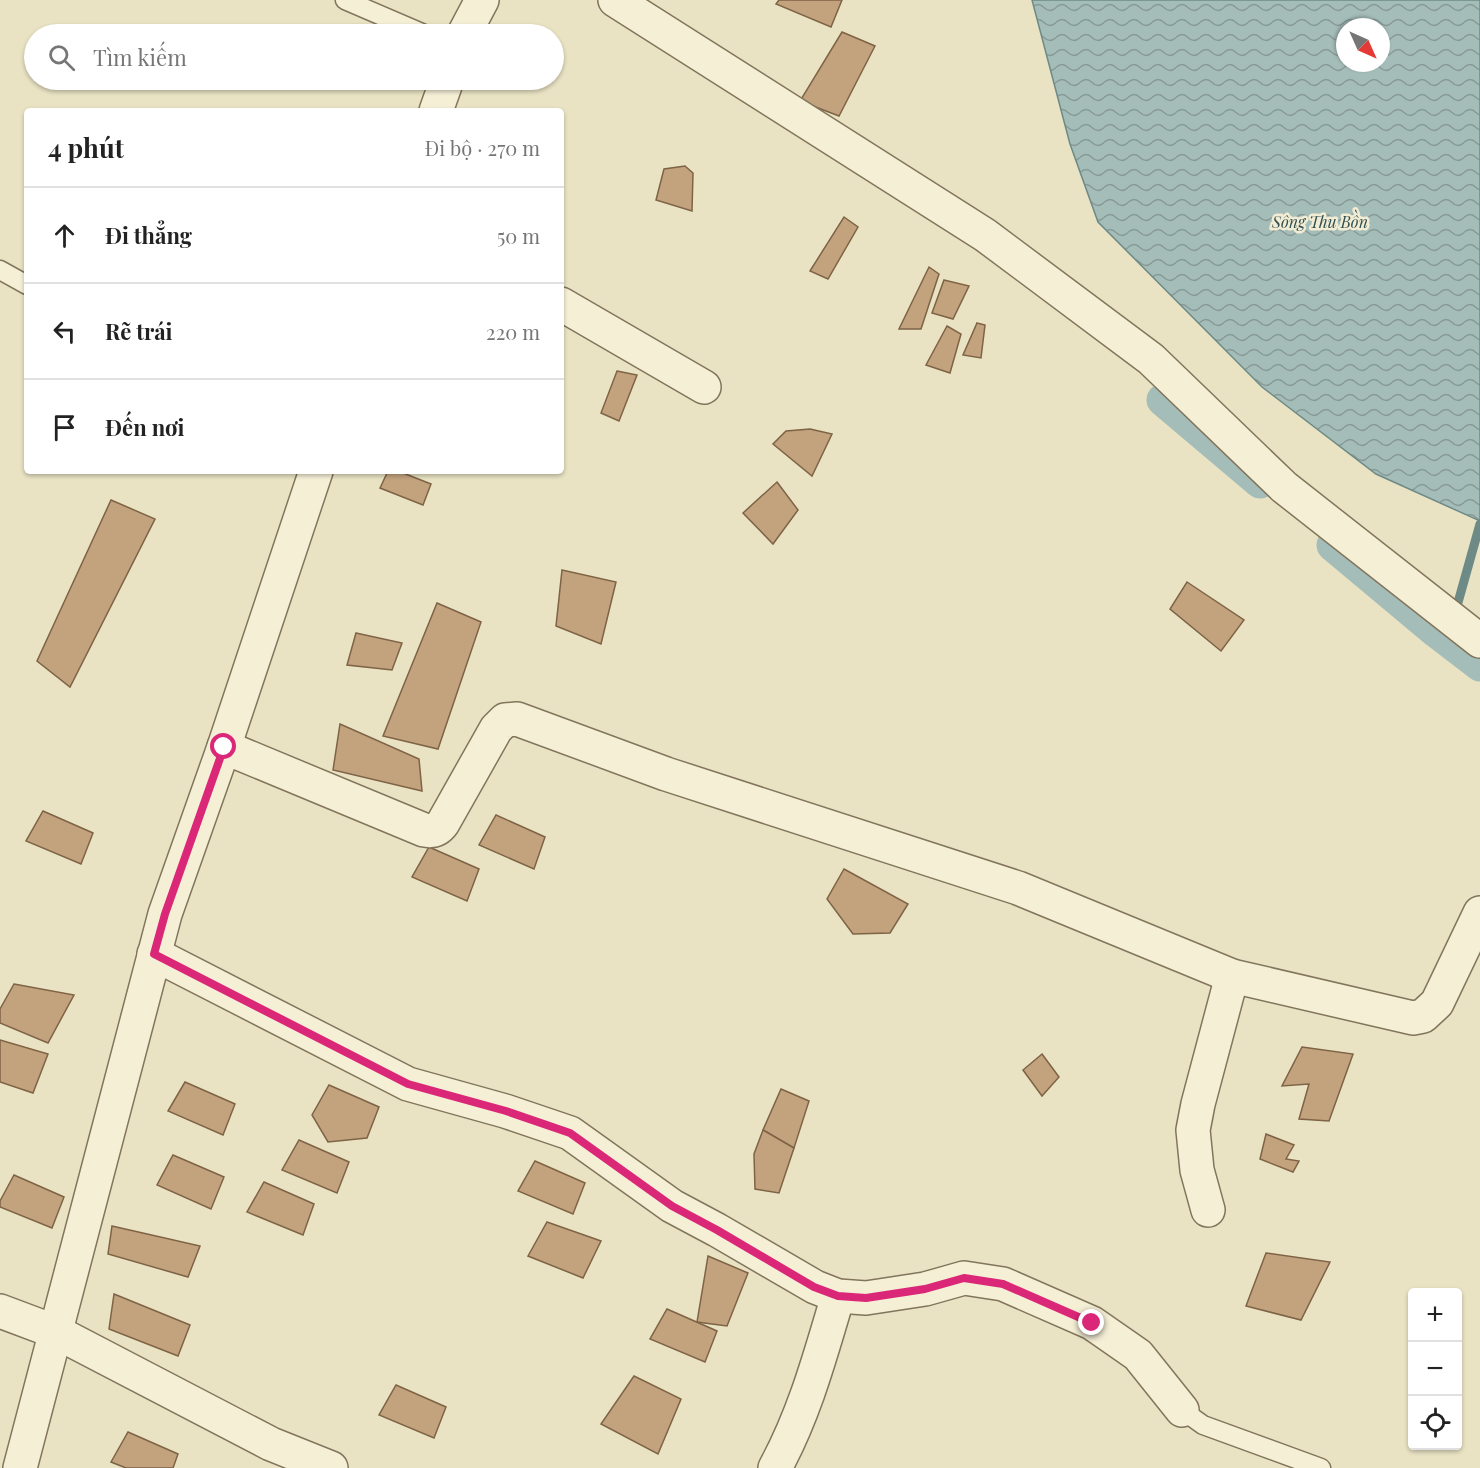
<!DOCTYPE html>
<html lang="vi">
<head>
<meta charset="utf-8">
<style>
	body { margin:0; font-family:"Playfair Display",serif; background:#f6f6f6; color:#222 }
	.controls { position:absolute; right:18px; bottom:18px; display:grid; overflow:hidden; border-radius:6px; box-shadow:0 2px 4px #0004 }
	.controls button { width:54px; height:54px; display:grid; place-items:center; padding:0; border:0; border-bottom:2px solid #e0e0e0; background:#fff; color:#222; font:30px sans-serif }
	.compass { position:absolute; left:1336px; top:18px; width:54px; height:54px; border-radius:50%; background:#fff; box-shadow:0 2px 4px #0004; rotate:135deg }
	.stop { position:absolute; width:18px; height:18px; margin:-14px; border:4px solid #db2777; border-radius:50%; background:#fff }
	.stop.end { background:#db2777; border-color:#fff; box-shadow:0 2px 6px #0008 }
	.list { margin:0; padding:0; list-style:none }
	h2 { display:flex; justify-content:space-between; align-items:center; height:78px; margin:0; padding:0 24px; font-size:26px }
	h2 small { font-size:20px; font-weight:400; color:#767676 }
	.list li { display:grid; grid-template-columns:39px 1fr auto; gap:18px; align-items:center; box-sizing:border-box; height:96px; padding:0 24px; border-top:2px solid #e0e0e0 }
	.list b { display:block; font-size:22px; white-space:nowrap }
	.list em { font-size:20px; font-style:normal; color:#767676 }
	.icon { flex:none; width:33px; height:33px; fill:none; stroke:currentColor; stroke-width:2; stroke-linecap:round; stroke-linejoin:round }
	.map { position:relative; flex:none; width:1480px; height:1468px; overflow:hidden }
	.search { position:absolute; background:#fff; box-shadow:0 2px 4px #0004; left:24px; top:24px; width:540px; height:66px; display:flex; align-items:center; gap:15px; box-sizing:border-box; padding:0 21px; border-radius:33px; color:#767676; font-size:22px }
	.panel { position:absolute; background:#fff; box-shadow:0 2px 4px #0004; left:24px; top:108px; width:540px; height:366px; border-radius:6px }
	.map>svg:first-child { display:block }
	.water { fill:url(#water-waves); stroke:#6d8a86; stroke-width:1.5; fill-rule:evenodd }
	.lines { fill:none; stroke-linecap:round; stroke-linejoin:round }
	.stream { stroke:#6d8a86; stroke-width:9 }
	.canal { stroke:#a5bdb9; stroke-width:33 }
	.building { fill:#c3a37e; stroke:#7e6345; stroke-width:1.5 }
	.lane-casing { stroke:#82755c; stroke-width:21 }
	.street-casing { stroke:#82755c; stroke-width:36 }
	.lane { stroke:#f5efd6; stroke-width:18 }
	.street { stroke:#f5efd6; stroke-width:33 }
	.route { stroke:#db2777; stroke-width:8 }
	.labels { text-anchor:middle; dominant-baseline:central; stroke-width:5; stroke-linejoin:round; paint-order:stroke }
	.water-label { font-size:16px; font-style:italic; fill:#304f51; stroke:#f1ecd3 }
</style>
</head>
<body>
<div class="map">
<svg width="1480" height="1468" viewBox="0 0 1480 1468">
	<defs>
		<pattern id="water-waves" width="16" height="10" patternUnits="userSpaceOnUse" patternTransform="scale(1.5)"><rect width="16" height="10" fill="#a5bdb9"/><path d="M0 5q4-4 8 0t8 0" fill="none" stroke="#879a96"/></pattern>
	</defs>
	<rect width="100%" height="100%" fill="#e9e3c4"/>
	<path class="water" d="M 1032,0 L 1480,0 L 1480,521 L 1376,474 L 1262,387 L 1098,222 L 1070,144 ZM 1345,27 L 1381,27 L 1381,63 L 1345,63 Z"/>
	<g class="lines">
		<polyline class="stream" points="1457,606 1480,524"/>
		<g class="canal">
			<polyline points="1163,400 1260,482"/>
			<polyline points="1333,545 1437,632 1480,665"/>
		</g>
	</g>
	<g class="building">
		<polygon points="779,0 842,0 831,27 776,4"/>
		<polygon points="842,32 875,46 839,116 800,101"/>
		<polygon points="685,166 693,173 692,211 656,200 664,169"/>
		<polygon points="844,217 858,227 828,279 810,271"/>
		<polygon points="929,267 939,274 921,329 899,329"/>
		<polygon points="944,280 969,286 953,319 932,313"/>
		<polygon points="977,323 985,325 981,358 963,355"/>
		<polygon points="947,326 961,334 950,373 926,365"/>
		<polygon points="617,371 637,375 619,421 601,413"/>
		<polygon points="810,429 832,434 812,476 773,444 786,431"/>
		<polygon points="388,471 398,471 431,484 423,505 380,488"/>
		<polygon points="777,482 798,510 773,544 743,513"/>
		<polygon points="111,500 155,519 70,687 37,661"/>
		<polygon points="562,570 616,582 601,644 556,626"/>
		<polygon points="1187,582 1244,620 1221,651 1170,609"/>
		<polygon points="437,603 481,622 438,749 383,736"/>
		<polygon points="356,633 402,643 392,670 347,665"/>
		<polygon points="340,724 419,759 422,791 333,770"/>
		<polygon points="43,811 93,833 81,864 26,841"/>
		<polygon points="496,815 545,837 534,869 479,845"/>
		<polygon points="429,847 479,869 467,901 412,877"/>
		<polygon points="844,869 908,904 890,933 853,934 827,899"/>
		<polygon points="14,984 74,995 48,1043 0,1023 0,1009"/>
		<polygon points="0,1040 48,1054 33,1093 0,1082"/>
		<polygon points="1302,1047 1353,1054 1329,1121 1299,1119 1309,1084 1282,1086"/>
		<polygon points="1042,1054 1059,1077 1042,1096 1023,1070"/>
		<polygon points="185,1082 235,1104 223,1135 168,1111"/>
		<polygon points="329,1085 379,1107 367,1138 328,1142 312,1115"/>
		<polygon points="781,1089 809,1101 794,1148 763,1130"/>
		<polygon points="763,1130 794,1148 779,1193 755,1189 754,1154"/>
		<polygon points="1266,1134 1294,1145 1286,1159 1299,1161 1293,1172 1260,1159"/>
		<polygon points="299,1140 349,1162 337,1193 282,1170"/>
		<polygon points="173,1155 224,1177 211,1209 157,1185"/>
		<polygon points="535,1161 585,1183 573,1214 518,1191"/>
		<polygon points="14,1175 64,1197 52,1228 0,1207 0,1201"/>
		<polygon points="264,1182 314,1204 303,1235 247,1212"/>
		<polygon points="547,1222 601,1241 583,1278 528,1256"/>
		<polygon points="112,1226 200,1246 188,1277 108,1254"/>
		<polygon points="1266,1253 1330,1262 1301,1320 1246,1306"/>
		<polygon points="708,1256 748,1273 727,1326 697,1322"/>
		<polygon points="114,1294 190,1325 178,1356 109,1329"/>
		<polygon points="667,1309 717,1331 705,1362 650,1339"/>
		<polygon points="634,1376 681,1399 658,1454 601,1424"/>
		<polygon points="396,1385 446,1407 434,1438 379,1415"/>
		<polygon points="128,1432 178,1454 173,1468 126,1468 111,1462"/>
	</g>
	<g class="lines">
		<g class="lane-casing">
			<g id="lane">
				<polyline points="345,0 424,34"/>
				<polyline points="0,270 27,285"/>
				<polyline points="1182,1410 1203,1425 1321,1468"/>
			</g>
		</g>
		<g class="street-casing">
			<g id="street">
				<polyline points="615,0 985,235 1151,359 1284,487 1480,641"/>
				<polyline points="464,34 482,0"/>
				<polyline points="436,111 447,80"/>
				<polyline points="561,304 704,387"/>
				<path d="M 224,747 L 424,830 C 433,832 438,830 443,823 L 496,729 L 505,720 L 517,719 L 666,774 L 1018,888 L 1232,976 L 1413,1018 L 1423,1016 L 1437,1003 L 1480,913"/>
				<polyline points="154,954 408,1084 505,1111 570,1133 672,1206 717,1230 815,1287 838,1296 866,1298 925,1289 964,1278 1003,1284 1092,1323 1138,1355 1182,1410"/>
				<polyline points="1208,1210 1197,1170 1193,1130 1198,1104 1232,976"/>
				<polyline points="0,1311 56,1332 271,1444 331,1468"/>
				<polyline points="20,1468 165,914 224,747 316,471"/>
				<path d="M 775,1468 C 805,1413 820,1356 838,1296"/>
			</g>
		</g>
		<use href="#lane" class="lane"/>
		<use href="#street" class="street"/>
	</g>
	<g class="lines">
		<polyline class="route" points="224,747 165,914 154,954 408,1084 506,1111 570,1133 672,1206 717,1230 814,1287 838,1296 866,1298 925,1289 964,1278 1003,1284 1092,1323"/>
	</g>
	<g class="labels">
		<g class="water-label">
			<text x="1320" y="221">Sông Thu Bồn</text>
		</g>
	</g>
</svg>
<div class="controls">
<button>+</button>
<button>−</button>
<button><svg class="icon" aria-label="locate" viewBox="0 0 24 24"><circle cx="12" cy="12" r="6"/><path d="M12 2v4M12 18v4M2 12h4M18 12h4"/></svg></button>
</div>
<svg class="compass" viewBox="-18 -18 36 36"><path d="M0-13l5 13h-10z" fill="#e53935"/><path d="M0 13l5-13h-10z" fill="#767676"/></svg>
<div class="stop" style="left:224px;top:747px"></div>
<div class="stop end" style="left:1092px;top:1323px"></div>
<div class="search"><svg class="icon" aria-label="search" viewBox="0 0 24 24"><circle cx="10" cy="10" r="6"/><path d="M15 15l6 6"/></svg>Tìm kiếm</div>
<section class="panel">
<h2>4 phút<small>Đi bộ · 270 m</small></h2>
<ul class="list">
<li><svg class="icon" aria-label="ahead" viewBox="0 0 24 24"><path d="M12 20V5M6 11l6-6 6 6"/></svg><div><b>Đi thẳng</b></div><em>50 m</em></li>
<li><svg class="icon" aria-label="left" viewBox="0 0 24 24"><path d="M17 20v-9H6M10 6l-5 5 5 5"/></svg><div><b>Rẽ trái</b></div><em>220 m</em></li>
<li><svg class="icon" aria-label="arrive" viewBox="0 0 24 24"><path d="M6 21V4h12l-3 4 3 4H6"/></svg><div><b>Đến nơi</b></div></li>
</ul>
</section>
</div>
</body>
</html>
